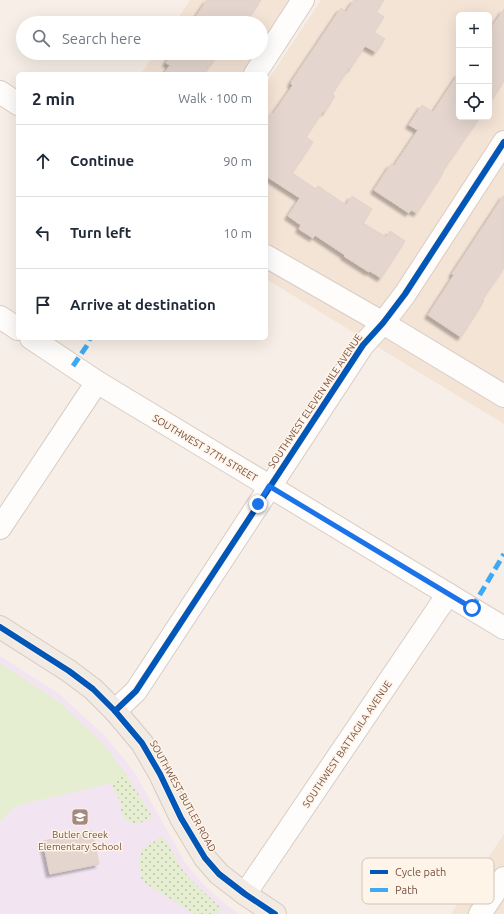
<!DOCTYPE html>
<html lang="en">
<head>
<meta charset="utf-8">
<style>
	body { margin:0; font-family:Ubuntu,sans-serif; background:#f2f2f3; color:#1f2937 }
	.controls { position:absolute; right:12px; top:12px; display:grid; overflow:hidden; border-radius:6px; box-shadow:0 4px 16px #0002 }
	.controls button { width:36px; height:36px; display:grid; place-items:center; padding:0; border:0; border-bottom:1px solid #e0e1e3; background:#fff; color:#1f2937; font:20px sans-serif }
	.stop { position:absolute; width:12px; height:12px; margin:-9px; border:3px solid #1a73e8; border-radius:50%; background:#fff }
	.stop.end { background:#1a73e8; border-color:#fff; box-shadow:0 1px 4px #0008 }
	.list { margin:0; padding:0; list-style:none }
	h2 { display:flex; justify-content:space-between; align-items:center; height:52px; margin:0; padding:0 16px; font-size:17px }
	h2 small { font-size:13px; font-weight:400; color:#747a83 }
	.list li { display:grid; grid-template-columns:26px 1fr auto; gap:12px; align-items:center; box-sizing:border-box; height:72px; padding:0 16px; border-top:1px solid #e0e1e3 }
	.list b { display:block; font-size:15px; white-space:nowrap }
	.list em { font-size:13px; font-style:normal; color:#747a83 }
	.icon { flex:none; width:22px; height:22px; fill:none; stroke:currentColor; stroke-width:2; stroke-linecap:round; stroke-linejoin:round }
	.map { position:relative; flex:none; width:504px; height:914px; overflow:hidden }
	.search { position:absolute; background:#fff; box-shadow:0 4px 16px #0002; left:16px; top:16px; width:252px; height:44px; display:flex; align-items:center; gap:10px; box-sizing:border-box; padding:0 14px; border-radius:22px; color:#747a83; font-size:15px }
	.panel { position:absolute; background:#fff; box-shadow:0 4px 16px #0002; left:16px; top:72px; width:252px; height:268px; border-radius:6px }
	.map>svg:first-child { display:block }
	.residential { fill:#f4e4d6; fill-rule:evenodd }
	.education { fill:#f2e5f1 }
	.grass { fill:url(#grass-dots) }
	.garden { fill:#e5eed0 }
	.building { fill:#e4d6ce; stroke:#e1d1c9; filter:url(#shadow) }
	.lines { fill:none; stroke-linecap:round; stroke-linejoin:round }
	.minor-casing { stroke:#d8ccc5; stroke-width:24 }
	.major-casing { stroke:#d6cac3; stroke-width:24 }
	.minor { stroke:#fefdfb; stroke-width:22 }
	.major { stroke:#f2ebe4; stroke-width:22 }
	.quiet { stroke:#3fa9f5; stroke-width:5; stroke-dasharray:10 5; stroke-linecap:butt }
	.cycleway-casing { stroke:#fff4e8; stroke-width:8 }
	.cycleway { stroke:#0057b8; stroke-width:6 }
	.route { stroke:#1a73e8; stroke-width:5 }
	.labels { text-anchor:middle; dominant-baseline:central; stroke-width:3; stroke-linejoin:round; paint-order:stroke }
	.street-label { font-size:10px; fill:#775245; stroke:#fff4e8 }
	.poi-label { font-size:10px; fill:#775245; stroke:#fff4e8 }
	.key { fill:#fff4e8; stroke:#d6c3b7; stroke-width:1 }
	.key-label { font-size:11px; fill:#775245 }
</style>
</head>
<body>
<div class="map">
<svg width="504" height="914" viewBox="0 0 504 914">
	<defs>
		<pattern id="grass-dots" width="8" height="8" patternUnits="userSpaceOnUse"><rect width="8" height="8" fill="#e5eed0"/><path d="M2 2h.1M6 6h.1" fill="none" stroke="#bec3ab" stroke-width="1.8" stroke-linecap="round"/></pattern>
		<filter id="shadow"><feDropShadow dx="-3.5" dy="3.5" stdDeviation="1" flood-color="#0004"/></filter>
	</defs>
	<rect width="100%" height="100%" fill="#f7efe7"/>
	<g class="residential">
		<polygon points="190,0 292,0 261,48 261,23 175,23"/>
		<path d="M 321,0 L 504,0 L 504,424 L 266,279 L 266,83 ZM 459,15 L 489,15 L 489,117 L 459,117 Z"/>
		<polygon points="155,53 257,53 244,74 141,74"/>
		<polygon points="504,834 504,914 451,914"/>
	</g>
	<polygon class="education" points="0,656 58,693 105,736 133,770 186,864 204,885 225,904 239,914 0,914"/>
	<g class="grass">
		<polygon points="126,774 153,818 144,821 139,824 126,821 121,810 122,805 110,782"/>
		<polygon points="163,836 182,869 191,880 221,908 217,914 195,914 143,882 141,879 142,876 139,862 142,849"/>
	</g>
	<polygon class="garden" points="0,663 58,701 103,744 126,774 108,784 22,804 13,808 0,821"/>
	<g class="building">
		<polygon points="207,0 261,0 245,23 202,23 195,18"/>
		<polygon points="354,0 384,0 376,12 384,17 374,32 385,39 376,52 365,46 350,69 349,68 332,94 335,96 325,112 323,111 306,137 313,142 292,173 316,189 318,186 346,205 352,196 372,209 363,223 386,237 390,231 405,241 381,278 370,271 369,272 344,256 345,255 315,235 313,238 299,229 301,225 288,216 300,198 266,176 266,121 271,113 273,114 293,85 291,84 292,81 341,8 346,12"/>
		<polygon points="504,9 504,81 489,104 489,31"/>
		<polygon points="172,53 219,53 204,74 164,74 170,65 166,63"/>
		<polygon points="459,73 459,117 480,117 442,172 443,173 417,213 411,210 409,213 374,190 391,164 394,166 418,130 409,125 422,105 433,112"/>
		<polygon points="504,195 504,268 482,300 484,301 461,337 428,315 454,275 452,274"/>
		<polygon points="92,831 99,864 50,874 43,841"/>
	</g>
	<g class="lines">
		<g class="minor-casing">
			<g id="minor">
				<polyline points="255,74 303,0"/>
				<polyline points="0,92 18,104"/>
				<polyline points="266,256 383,323 504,396"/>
				<polyline points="0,317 18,329"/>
				<polyline points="31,338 97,382 504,628"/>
				<polyline points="0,528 97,382"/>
				<polyline points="115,711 136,691 363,345 383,323 405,294 504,142"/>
				<polyline points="245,894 448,594"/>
				<polyline points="480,914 504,878"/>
			</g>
		</g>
		<g class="major-casing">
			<polyline id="major" points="0,627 69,671 93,689 115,711 142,743 160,774 181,818 205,858 219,874 245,894 275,914"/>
		</g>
		<use href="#minor" class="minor"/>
		<use href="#major" class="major"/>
		<g class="quiet">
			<polyline points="73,366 88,344 90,338"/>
			<polyline points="472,608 504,554"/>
		</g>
		<g class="cycleway-casing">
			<g id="cycleway">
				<polyline points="0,627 69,671 93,689 115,711 142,743 160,774 181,818 205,858 219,874 245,894 275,914"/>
				<polyline points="115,711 136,691 363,345 383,323 405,294 504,142"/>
			</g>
		</g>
		<use href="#cycleway" class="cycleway"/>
	</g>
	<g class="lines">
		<polyline class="route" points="258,504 269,486 472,608"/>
	</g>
	<defs>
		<g id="school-square" transform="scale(0.9)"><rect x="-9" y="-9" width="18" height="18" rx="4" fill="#a4897e" stroke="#fff4e8"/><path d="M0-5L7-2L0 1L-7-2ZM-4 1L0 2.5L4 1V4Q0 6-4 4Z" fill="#fff"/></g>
	</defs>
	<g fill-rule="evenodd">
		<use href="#school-square" x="80" y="817"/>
	</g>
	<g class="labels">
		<g class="street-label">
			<text transform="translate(315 401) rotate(-56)">SOUTHWEST ELEVEN MILE AVENUE</text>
			<text transform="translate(205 448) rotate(31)">SOUTHWEST 37TH STREET</text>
			<text transform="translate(347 744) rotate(-56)">SOUTHWEST BATTAGILA AVENUE</text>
			<text transform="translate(183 796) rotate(61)">SOUTHWEST BUTLER ROAD</text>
		</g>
		<g class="poi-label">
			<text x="80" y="834">Butler Creek<tspan x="80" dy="12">Elementary School</tspan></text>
		</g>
	</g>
	<rect x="362" y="858" width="132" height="46" rx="6" class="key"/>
	<rect x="370" y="870" width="18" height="4" fill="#0057b8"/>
	<rect x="370" y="888" width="18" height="4" fill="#3fa9f5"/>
	<g class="key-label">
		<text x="395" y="876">Cycle path</text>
		<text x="395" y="894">Path</text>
	</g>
</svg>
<div class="controls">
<button>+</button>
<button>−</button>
<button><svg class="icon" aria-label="locate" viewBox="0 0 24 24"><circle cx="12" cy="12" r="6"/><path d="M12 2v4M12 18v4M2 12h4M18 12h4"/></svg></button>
</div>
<div class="stop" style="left:472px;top:608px"></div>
<div class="stop end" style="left:258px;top:504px"></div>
<div class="search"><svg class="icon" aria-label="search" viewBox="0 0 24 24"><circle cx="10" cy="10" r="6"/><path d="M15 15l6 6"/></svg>Search here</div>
<section class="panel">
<h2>2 min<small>Walk · 100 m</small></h2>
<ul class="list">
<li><svg class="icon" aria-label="ahead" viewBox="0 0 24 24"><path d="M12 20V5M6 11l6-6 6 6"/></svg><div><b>Continue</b></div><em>90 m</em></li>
<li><svg class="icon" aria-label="left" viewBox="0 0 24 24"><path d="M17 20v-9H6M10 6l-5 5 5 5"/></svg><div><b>Turn left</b></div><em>10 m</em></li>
<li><svg class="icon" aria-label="arrive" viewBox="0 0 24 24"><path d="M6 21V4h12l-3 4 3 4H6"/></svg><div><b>Arrive at destination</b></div></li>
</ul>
</section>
</div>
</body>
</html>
